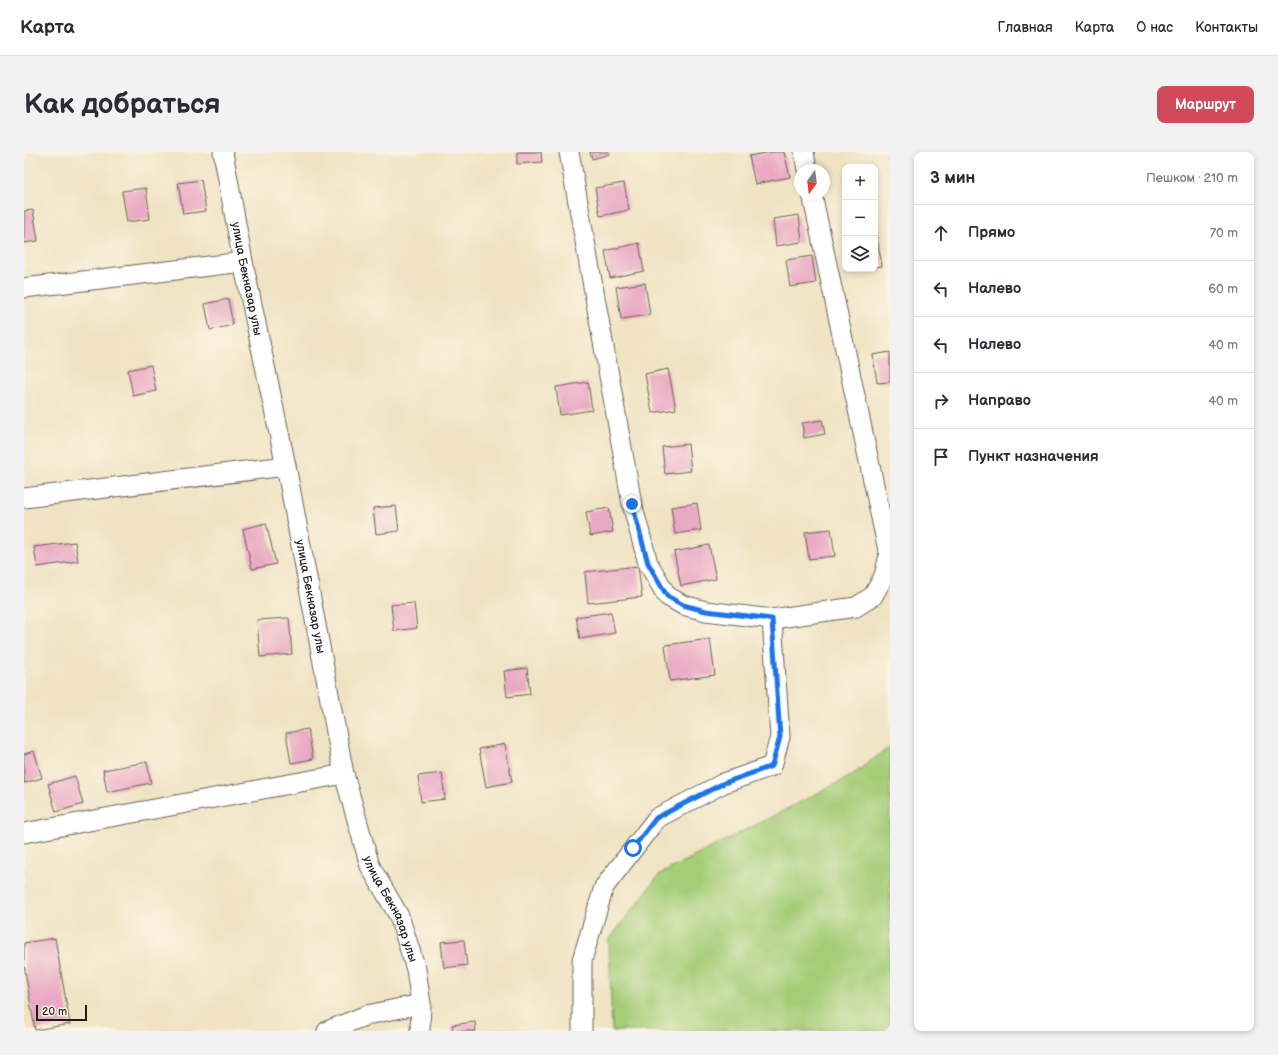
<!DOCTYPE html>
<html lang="ru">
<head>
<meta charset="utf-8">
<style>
	body { margin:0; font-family:"Balsamiq Sans",sans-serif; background:#f2f2f3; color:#2b2b33 }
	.controls { position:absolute; right:12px; top:12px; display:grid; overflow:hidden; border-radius:8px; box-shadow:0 2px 6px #0003 }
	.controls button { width:36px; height:36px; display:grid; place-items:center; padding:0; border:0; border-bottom:1px solid #e1e1e2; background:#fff; color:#2b2b33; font:20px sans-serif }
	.compass { position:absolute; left:770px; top:12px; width:36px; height:36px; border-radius:50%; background:#fff; box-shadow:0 2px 6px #0003; rotate:194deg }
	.scale { position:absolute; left:12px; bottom:10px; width:51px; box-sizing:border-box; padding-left:4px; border:2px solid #1c1c1c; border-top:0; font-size:11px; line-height:14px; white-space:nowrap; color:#1c1c1c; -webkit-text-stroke:3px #fcf5e5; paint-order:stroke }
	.stop { position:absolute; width:12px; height:12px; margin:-9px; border:3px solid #1a73e8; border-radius:50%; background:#fff }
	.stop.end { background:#1a73e8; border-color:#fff; box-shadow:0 1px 4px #0008 }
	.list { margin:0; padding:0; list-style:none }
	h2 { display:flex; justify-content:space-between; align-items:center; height:52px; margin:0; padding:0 16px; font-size:17px }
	h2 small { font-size:13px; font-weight:400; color:#7c7c81 }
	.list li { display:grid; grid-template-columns:26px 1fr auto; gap:12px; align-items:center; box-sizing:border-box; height:56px; padding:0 16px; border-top:1px solid #e1e1e2 }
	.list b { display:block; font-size:15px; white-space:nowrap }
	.list em { font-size:13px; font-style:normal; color:#7c7c81 }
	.icon { flex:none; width:22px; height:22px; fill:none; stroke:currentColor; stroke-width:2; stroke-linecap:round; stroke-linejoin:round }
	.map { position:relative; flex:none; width:866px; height:879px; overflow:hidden; border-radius:8px }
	header { display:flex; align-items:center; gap:24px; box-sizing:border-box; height:56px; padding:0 20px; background:#fff; border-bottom:1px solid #e1e1e2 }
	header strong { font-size:19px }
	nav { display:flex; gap:22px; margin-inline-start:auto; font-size:14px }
	.intro { display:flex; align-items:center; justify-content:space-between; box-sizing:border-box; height:96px; padding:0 24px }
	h1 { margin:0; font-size:28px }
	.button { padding:10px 18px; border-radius:8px; background:#d1495b; color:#fff; font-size:14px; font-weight:700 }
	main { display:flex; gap:24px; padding:0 24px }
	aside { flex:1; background:#fff; border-radius:8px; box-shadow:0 2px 6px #0003 }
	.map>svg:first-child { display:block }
	.green { fill:#a5cd78; stroke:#60744a }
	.building { fill:#e9a8c3 }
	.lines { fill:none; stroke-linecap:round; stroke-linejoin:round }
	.minor-casing { stroke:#666256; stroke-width:21 }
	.minor { stroke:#fff; stroke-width:19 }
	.route { stroke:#1a73e8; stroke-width:5 }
	.labels { text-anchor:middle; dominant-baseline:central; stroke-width:3.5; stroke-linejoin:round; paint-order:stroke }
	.street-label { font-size:12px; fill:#1c1c1c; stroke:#fcf5e5 }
</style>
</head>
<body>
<header>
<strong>Карта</strong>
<nav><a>Главная</a><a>Карта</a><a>О нас</a><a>Контакты</a></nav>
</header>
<div class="intro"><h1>Как добраться</h1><a class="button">Маршрут</a></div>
<main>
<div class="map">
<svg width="866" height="879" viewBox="0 0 866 879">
	<rect width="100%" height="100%" fill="#fcf5e5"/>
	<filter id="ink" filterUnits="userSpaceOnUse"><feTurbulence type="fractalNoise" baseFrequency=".025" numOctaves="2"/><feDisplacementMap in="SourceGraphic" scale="8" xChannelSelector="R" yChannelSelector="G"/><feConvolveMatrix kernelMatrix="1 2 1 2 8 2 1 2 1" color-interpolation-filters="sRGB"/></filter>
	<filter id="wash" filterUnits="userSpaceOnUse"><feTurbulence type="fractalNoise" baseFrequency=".012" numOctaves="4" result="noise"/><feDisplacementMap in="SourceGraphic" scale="16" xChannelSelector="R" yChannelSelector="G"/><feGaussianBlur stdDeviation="0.9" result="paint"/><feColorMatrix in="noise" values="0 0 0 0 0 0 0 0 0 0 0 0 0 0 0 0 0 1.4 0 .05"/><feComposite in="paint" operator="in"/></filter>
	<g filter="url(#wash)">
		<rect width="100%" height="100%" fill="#f0e3c3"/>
		<polygon class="green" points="866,595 866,879 588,879 585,788 636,722 825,625"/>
		<g id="blocks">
			<g class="building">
				<polygon points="493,0 517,0 518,10 493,12"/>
				<polygon points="566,0 585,0 586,2 568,7"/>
				<polygon points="747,0 760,0 766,25 731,32 725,4"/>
				<polygon points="177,28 182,59 159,62 154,31"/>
				<polygon points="600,31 605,58 576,64 571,36"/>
				<polygon points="122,36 126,67 103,70 98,39"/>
				<polygon points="9,58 14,89 0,91 0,59"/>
				<polygon points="775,63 778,90 752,94 749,67"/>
				<polygon points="852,80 858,114 851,115 851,81"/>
				<polygon points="615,91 620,119 586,126 581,99"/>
				<polygon points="788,104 792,131 766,135 762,108"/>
				<polygon points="621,131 626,163 597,167 592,135"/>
				<polygon points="204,147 209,173 186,178 181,152"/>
				<polygon points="866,200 866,230 853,231 849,203"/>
				<polygon points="127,213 132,239 109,244 104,218"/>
				<polygon points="644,217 652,257 628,261 621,222"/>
				<polygon points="564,230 568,258 536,263 532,235"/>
				<polygon points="798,268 801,282 780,286 778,271"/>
				<polygon points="664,292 667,319 641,322 638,295"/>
				<polygon points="673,351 677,378 651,382 647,355"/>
				<polygon points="372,354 375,379 352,382 349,356"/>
				<polygon points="585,356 589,380 566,384 562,360"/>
				<polygon points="242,371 252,412 228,417 219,377"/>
				<polygon points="807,377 811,404 785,407 781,380"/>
				<polygon points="51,390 54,409 13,415 10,395"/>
				<polygon points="685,393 692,427 657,434 650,400"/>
				<polygon points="614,414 618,445 564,451 561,420"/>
				<polygon points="390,451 393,476 370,479 367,453"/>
				<polygon points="587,460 591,481 556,487 552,465"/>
				<polygon points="265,466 268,502 236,505 233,468"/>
				<polygon points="686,487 691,523 646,529 641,493"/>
				<polygon points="503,516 506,542 483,545 480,519"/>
				<polygon points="284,577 289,607 267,611 262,581"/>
				<polygon points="481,592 488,630 462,635 455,597"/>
				<polygon points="10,599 18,626 0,631 0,602"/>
				<polygon points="123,610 127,631 83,640 79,618"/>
				<polygon points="418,621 421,647 397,650 394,624"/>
				<polygon points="51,624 59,652 32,660 24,632"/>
				<polygon points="31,786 46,872 11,878 0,813 0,791"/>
				<polygon points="440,788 443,813 420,816 417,790"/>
				<polygon points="451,870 452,879 429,879 428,873"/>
			</g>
		</g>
	</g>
	<g filter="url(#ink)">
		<use href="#blocks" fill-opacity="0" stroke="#666256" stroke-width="1"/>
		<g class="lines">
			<g class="minor-casing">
				<g id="minor">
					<path id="s1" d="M 199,0 L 219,110 L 262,314 L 320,622 L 346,714 L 375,764 L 392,817 L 397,852 L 396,879"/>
					<polyline points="545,0 608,352 624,411 643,444 659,453 682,459 748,467"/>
					<polyline points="780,0 783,18"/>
					<polyline points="0,136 219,110"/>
					<polyline points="0,346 262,314"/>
					<polyline points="0,681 320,622"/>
					<polyline points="303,879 343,863 397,852"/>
					<polyline points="558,879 558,808 580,735 633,666 700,631 748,614 756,585 748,467 832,455 849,444 860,424 865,403 788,42"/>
				</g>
			</g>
			<use href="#minor" class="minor"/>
		</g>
	</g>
	<g class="lines" filter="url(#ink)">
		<polyline class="route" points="608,352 624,411 643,444 659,453 682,459 748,467 756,585 748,614 700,631 632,666 609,696"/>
	</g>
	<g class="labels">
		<g class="street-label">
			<text stroke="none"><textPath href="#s1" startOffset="129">улица Бекназар улы</textPath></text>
			<text stroke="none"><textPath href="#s1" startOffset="453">улица Бекназар улы</textPath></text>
			<text stroke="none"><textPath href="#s1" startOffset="777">улица Бекназар улы</textPath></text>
		</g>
	</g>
</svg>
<div class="controls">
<button>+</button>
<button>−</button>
<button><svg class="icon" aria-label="layers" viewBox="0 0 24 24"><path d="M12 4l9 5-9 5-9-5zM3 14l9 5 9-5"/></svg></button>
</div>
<svg class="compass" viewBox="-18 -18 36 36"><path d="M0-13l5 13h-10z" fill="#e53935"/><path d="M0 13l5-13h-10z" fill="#7c7c81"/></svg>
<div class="scale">20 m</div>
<div class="stop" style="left:609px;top:696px"></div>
<div class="stop end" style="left:608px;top:352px"></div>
</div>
<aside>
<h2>3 мин<small>Пешком · 210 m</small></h2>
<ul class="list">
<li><svg class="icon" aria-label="ahead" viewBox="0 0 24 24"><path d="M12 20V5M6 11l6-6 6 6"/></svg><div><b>Прямо</b></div><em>70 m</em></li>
<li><svg class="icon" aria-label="left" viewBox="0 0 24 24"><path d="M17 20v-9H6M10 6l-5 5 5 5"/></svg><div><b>Налево</b></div><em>60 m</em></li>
<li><svg class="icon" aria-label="left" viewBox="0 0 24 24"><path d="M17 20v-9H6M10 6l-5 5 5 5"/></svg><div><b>Налево</b></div><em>40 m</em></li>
<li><svg class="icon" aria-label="right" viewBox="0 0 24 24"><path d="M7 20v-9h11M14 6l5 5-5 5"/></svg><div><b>Направо</b></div><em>40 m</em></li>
<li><svg class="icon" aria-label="arrive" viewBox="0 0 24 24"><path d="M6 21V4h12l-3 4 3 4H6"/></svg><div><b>Пункт назначения</b></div></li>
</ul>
</aside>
</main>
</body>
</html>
